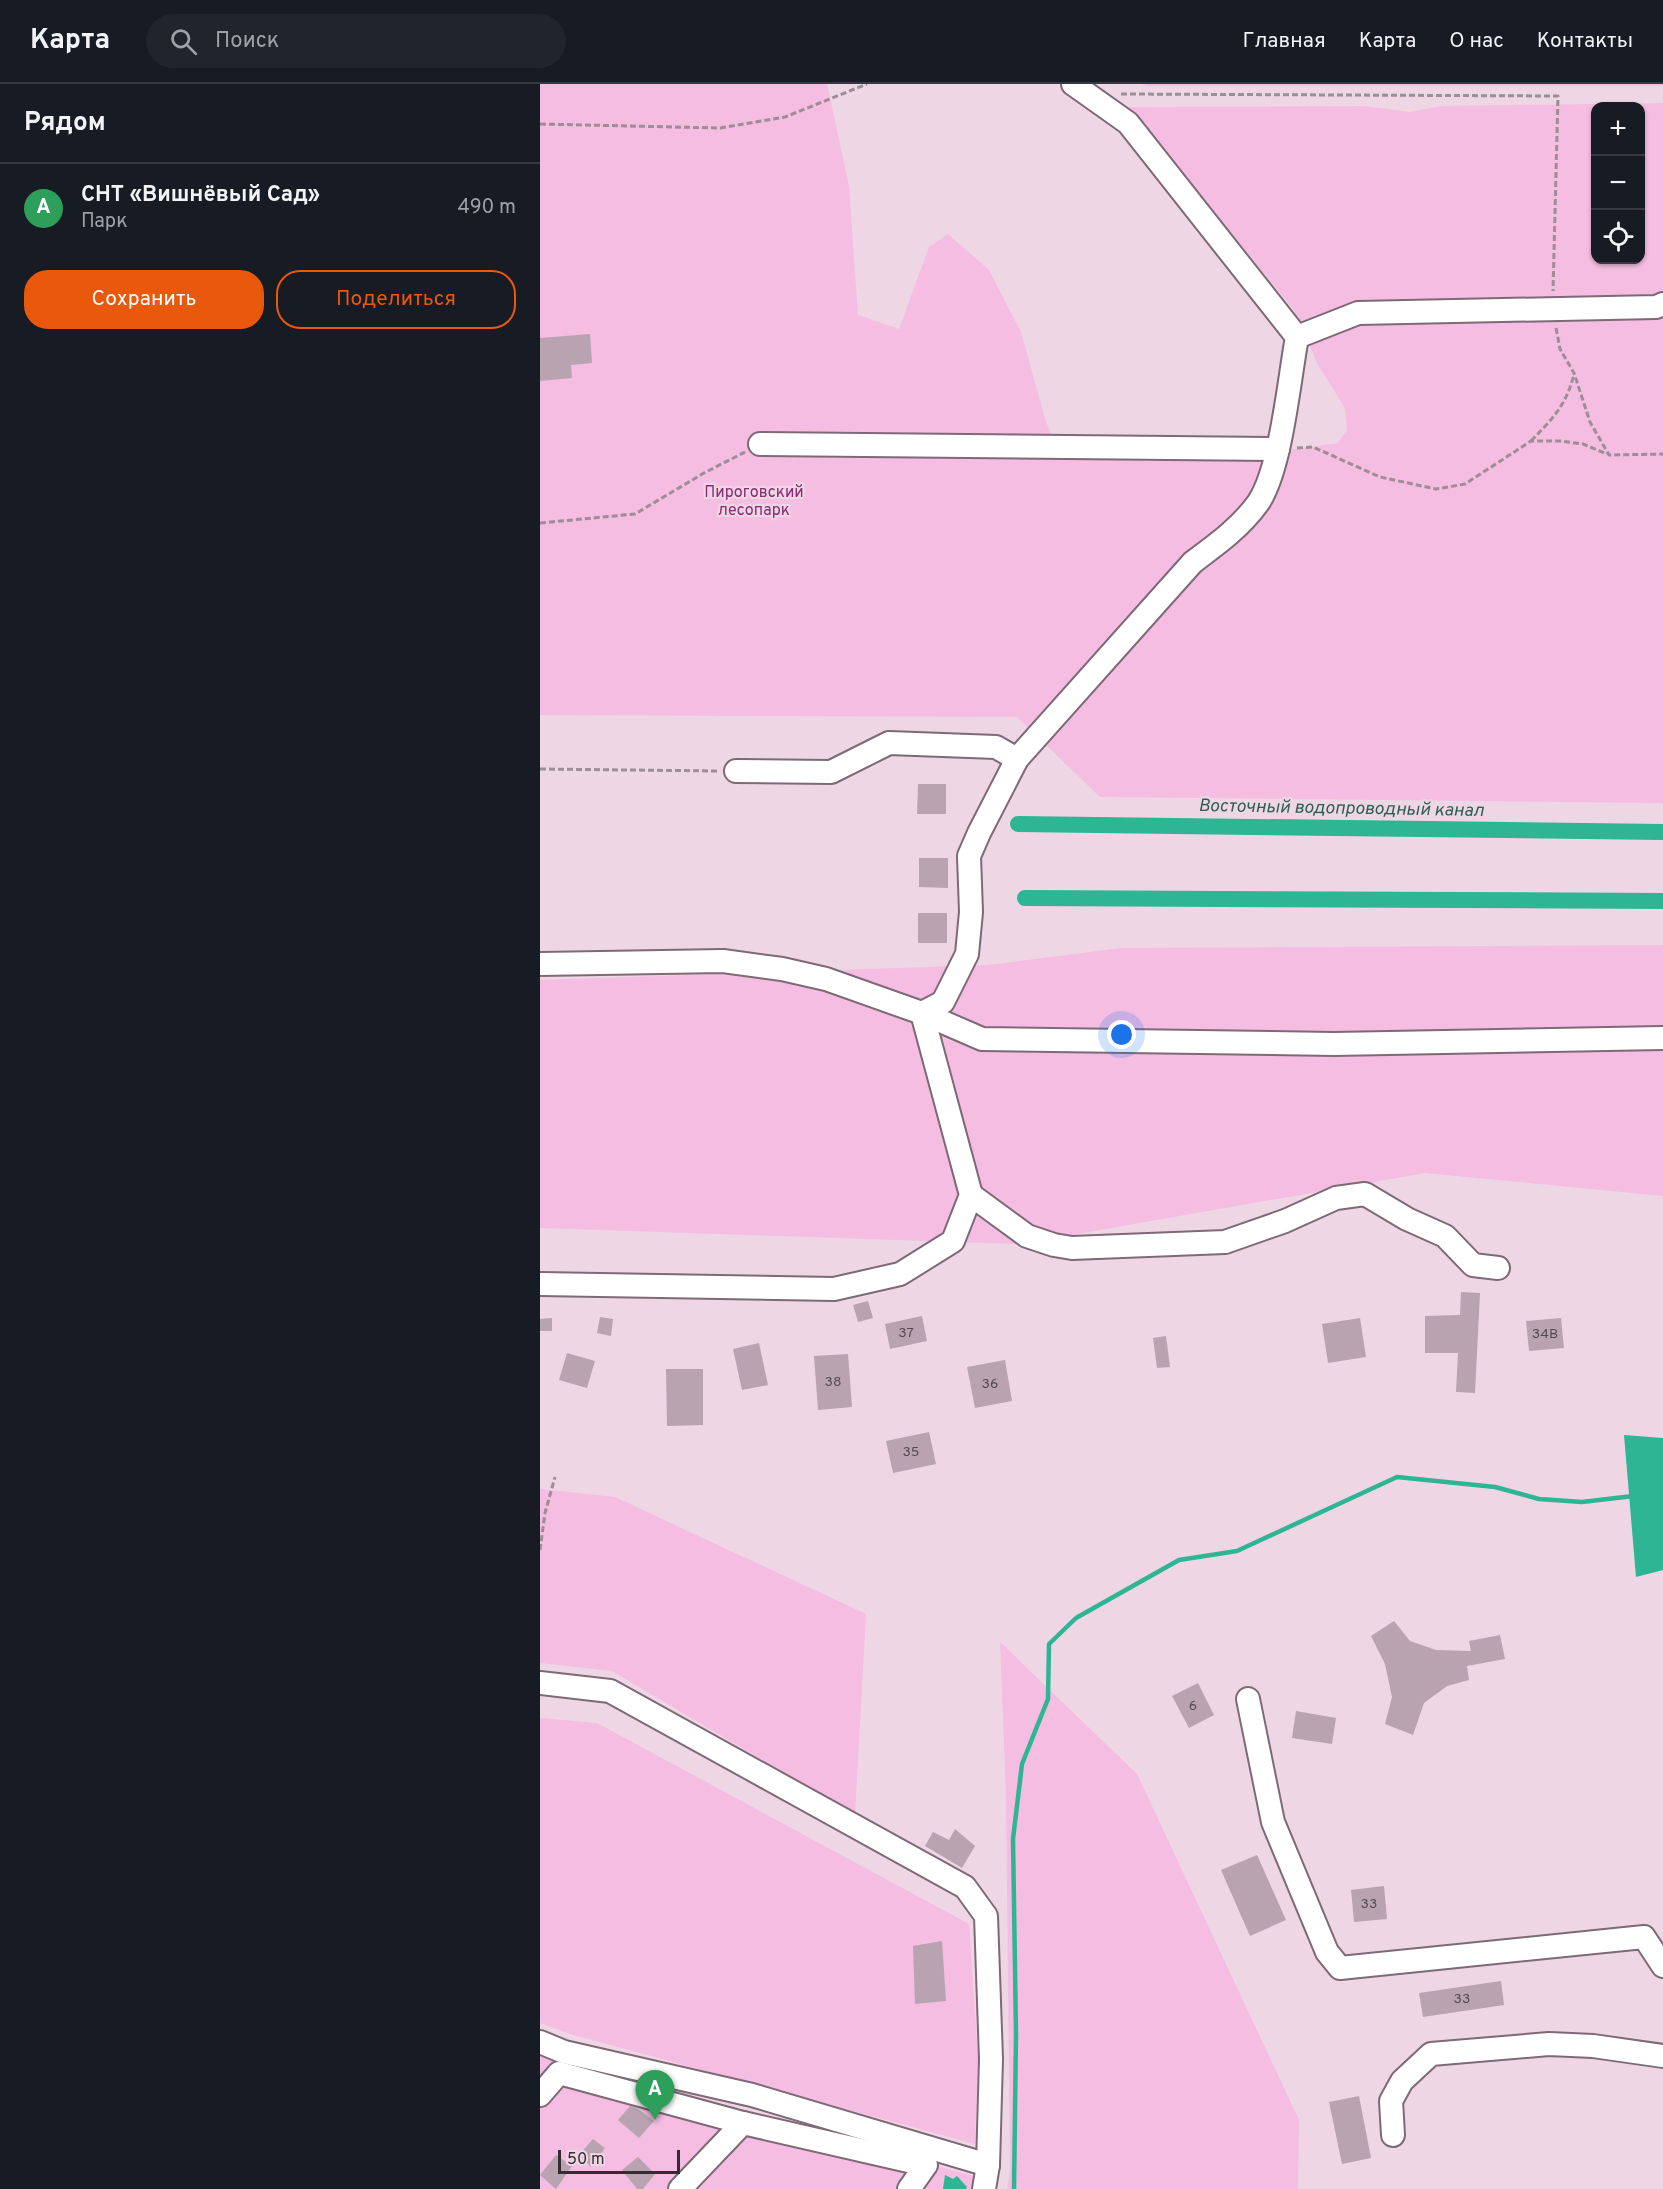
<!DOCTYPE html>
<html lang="ru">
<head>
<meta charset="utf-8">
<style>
	body { margin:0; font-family:Overpass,sans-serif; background:#20242c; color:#f1f3f6 }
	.controls { position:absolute; right:18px; top:18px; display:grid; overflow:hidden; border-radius:12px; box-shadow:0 2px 4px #0004 }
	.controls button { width:54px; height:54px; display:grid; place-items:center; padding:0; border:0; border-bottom:2px solid #363941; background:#171b24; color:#f1f3f6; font:30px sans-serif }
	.scale { position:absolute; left:18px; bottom:15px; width:122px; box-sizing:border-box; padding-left:6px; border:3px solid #352c32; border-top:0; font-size:16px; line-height:21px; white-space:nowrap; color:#352c32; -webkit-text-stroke:4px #eed6e5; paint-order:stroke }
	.you { position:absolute; left:582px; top:951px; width:21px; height:21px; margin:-15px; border:4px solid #fff; border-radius:50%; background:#1a73e8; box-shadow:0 0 0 9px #1a73e833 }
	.badge { display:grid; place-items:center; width:39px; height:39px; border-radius:50%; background:#ea580c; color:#fff; font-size:20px; font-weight:700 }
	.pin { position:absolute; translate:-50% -50px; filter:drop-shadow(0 2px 3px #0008) }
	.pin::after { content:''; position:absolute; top:32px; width:21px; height:18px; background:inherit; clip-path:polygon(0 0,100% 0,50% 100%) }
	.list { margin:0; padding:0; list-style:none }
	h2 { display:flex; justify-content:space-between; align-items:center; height:78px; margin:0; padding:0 24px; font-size:26px }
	h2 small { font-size:20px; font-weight:400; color:#9ea1a6 }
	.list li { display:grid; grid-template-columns:39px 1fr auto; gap:18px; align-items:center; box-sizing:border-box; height:90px; padding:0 24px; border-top:2px solid #363941 }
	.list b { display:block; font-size:22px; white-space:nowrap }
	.list p { margin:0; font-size:20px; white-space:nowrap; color:#9ea1a6 }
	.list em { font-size:20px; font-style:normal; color:#9ea1a6 }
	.actions { display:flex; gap:12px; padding:18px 24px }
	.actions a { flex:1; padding:14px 0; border:2px solid #ea580c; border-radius:24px; text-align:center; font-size:21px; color:#ea580c }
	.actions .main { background:#ea580c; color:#fff }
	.icon { flex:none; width:33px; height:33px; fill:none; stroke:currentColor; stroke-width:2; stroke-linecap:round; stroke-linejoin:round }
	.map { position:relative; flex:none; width:1123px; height:2105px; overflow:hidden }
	header { display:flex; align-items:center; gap:36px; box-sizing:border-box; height:84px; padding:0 30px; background:#171b24; border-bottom:2px solid #363941 }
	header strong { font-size:28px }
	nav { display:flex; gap:33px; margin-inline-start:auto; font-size:21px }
	.search { width:420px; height:54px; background:#20242c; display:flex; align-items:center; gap:15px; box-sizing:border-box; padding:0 21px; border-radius:33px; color:#9ea1a6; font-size:22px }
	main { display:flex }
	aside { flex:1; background:#171b24 }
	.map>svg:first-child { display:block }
	.green { fill:#f4bde1; fill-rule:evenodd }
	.water { fill:#2eb594 }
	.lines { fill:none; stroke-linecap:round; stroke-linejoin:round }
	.stream { stroke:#2eb594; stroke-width:4.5 }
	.canal { stroke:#2eb594; stroke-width:16 }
	.building { fill:#b9a3b1 }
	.minor-casing { stroke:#7e6976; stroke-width:26 }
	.path { stroke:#9e8c97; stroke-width:3; stroke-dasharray:6 3; stroke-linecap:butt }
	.minor { stroke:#fff; stroke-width:22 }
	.labels { text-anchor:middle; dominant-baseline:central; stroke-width:4.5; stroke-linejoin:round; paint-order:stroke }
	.number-label { font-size:14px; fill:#564a52 }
	.park-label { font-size:16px; fill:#8b2b73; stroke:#eed6e5 }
	.water-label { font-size:18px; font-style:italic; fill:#2d6051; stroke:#eed6e5 }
</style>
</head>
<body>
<header>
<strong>Карта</strong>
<div class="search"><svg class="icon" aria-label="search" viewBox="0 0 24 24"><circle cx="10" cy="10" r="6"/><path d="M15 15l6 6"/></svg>Поиск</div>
<nav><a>Главная</a><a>Карта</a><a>О нас</a><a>Контакты</a></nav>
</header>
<main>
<aside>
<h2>Рядом<small></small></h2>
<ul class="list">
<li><span class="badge" style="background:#2e9e5b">A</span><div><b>СНТ «Вишнёвый Сад»</b><p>Парк</p></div><em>490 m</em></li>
</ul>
<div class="actions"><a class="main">Сохранить</a><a>Поделиться</a></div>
</aside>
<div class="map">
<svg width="1123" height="2105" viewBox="0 0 1123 2105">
	<rect width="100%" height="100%" fill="#eed6e5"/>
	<g class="green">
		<path d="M 0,0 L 287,0 L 309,102 L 318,231 L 359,245 L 389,163 L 408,150 L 449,186 L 481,248 L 506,338 L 519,366 L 696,370 L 757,365 L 798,359 L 807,346 L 805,324 L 778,281 L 754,226 L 588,23 L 825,22 L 870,28 L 901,22 L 1123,19 L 1123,719 L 560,713 L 477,633 L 0,631 ZM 1056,22 L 1100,22 L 1100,176 L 1056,176 Z"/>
		<polygon points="601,0 1123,0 1123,2 607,2"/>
		<polygon points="1123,861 1123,1112 885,1089 480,1160 0,1144 0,896 448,881 581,864"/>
		<polygon points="0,1405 75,1413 326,1530 315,1731 72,1587 0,1579"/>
		<polygon points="460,1558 597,1690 759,2036 758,2105 467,2105 470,2087 466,1708"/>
		<polygon points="0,1634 57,1639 429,1840 438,1974 435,2060 30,1950 0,1939"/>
		<polygon points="0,1969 29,1981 433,2092 431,2105 0,2105"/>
	</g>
	<g class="water">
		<polygon points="1084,1351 1123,1354 1123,1486 1096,1493"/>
		<polygon points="405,2091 413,2095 417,2092 427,2103 426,2105 403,2105"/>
	</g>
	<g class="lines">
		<polyline class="stream" points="474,2105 476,1949 473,1755 482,1680 508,1615 509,1560 536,1534 639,1476 697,1467 857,1393 955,1403 999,1415 1042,1418 1093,1412"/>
		<g class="canal">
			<polyline points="478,740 1123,748"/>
			<polyline points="485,814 1123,817"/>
		</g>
	</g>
	<g class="building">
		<polygon points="50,250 52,279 31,281 32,294 0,297 0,254"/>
		<polygon points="378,700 406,700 406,730 377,730"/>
		<polygon points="379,774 408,774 408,804 379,803"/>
		<rect x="378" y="829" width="29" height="30"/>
		<polygon points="921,1208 940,1209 935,1309 916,1308 918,1269 885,1269 885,1232 920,1231"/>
		<polygon points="328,1217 333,1234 318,1238 313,1221"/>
		<polygon points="382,1232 387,1257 350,1265 345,1240"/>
		<polygon points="60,1233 73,1235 71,1252 57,1249"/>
		<polygon points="12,1234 12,1247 0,1247 0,1235"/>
		<polygon points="820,1234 826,1273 788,1279 782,1240"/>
		<polygon points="1021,1234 1024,1264 989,1267 986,1237"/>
		<polygon points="626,1252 630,1283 617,1284 613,1254"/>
		<polygon points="219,1259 228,1301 202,1306 193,1265"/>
		<polygon points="27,1269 55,1277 47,1304 19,1296"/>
		<polygon points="308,1270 312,1323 278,1326 274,1272"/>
		<polygon points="465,1276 472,1317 435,1324 427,1283"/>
		<polygon points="126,1285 163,1285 163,1341 127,1342"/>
		<polygon points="389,1348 396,1380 353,1389 346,1357"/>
		<polygon points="854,1537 870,1557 896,1566 931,1567 929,1557 960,1551 965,1575 927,1582 929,1596 907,1602 884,1619 873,1651 845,1640 852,1613 845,1580 831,1552"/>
		<polygon points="658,1599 674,1631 649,1644 632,1612"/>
		<polygon points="756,1627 796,1634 792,1660 752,1654"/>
		<polygon points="415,1745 435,1762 422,1784 385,1762 393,1748 409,1756"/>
		<polygon points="717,1771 746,1836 710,1852 681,1786"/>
		<polygon points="844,1802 847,1835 814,1838 811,1806"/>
		<polygon points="402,1857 406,1917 375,1920 373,1862"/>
		<polygon points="961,1897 964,1921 883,1933 879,1909"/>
		<polygon points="819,2012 831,2074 802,2080 789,2018"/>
		<polygon points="90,2022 97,2024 114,2037 99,2054 78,2036"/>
		<polygon points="53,2055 65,2064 51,2083 39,2071"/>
		<polygon points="16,2071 32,2082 16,2105 0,2091"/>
		<polygon points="98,2073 115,2090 103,2105 97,2105 82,2086"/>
	</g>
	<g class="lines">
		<g class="minor-casing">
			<g id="minor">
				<polyline points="757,253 818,229 1116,223 1123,220"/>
				<polyline points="220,360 738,365"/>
				<polyline points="196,687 291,688 349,659 456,663 477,675"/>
				<polyline points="0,880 183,877 242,885 286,895 382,929 442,955 794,960 1123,954"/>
				<polyline points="431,1111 487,1152 514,1161 532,1164 685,1158 745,1137 796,1114 825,1110 867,1135 905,1152 933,1181 958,1184"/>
				<path d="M 0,1200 L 294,1205 L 360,1190 L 413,1157 L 431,1111 L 382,929 L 403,918 L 427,870 L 431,828 L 429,772 L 439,749 L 477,675 L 653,478 C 676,461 701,443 718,419 C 741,386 749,296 757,253 L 588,39 L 533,0"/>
				<polyline points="0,1599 70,1607 425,1803 446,1832 451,1975 448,2081 444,2105"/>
				<polyline points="708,1615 733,1738 787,1868 800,1884 1104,1853 1123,1882"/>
				<polyline points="0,1958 24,1968 212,2011 448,2081"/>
				<polyline points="0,2011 19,1989 203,2039 386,2081 369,2105"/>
				<polyline points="853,2051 851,2017 862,1997 891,1970 1009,1960 1053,1962 1123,1972"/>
				<polyline points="140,2105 203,2039"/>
			</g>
		</g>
		<g class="path">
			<polyline points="581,10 1018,12 1013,207"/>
			<polyline points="0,40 180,44 245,33 327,0"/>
			<polyline points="1016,244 1020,265 1034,289 1050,338 1069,371 1123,370"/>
			<path d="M 991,357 C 1013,334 1025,323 1034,291"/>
			<polyline points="757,364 773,363 840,393 896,405 925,400 991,357 1020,357 1043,360 1067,370"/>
			<polyline points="0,439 95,430 164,389 205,368"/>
			<polyline points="0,685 178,687"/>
			<polyline points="0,1466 5,1429 15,1393"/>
		</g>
		<use href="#minor" class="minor"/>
	</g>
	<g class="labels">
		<g class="number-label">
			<text x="366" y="1249">37</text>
			<text x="1005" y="1250">34В</text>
			<text x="293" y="1298">38</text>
			<text x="450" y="1300">36</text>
			<text x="371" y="1368">35</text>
			<text x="653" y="1622">6</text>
			<text x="829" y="1820">33</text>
			<text x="922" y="1915">33</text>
		</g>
		<g class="park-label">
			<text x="214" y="409">Пироговский<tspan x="214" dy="18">лесопарк</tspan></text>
		</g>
		<g class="water-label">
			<text transform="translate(801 725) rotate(1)">Восточный водопроводный канал</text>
		</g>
	</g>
</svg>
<div class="controls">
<button>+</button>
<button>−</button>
<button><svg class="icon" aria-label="locate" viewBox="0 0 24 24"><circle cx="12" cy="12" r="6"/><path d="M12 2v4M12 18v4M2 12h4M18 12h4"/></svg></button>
</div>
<div class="scale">50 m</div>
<div class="you"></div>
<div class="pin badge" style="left:115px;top:2036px;background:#2e9e5b">A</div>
</div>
</main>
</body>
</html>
